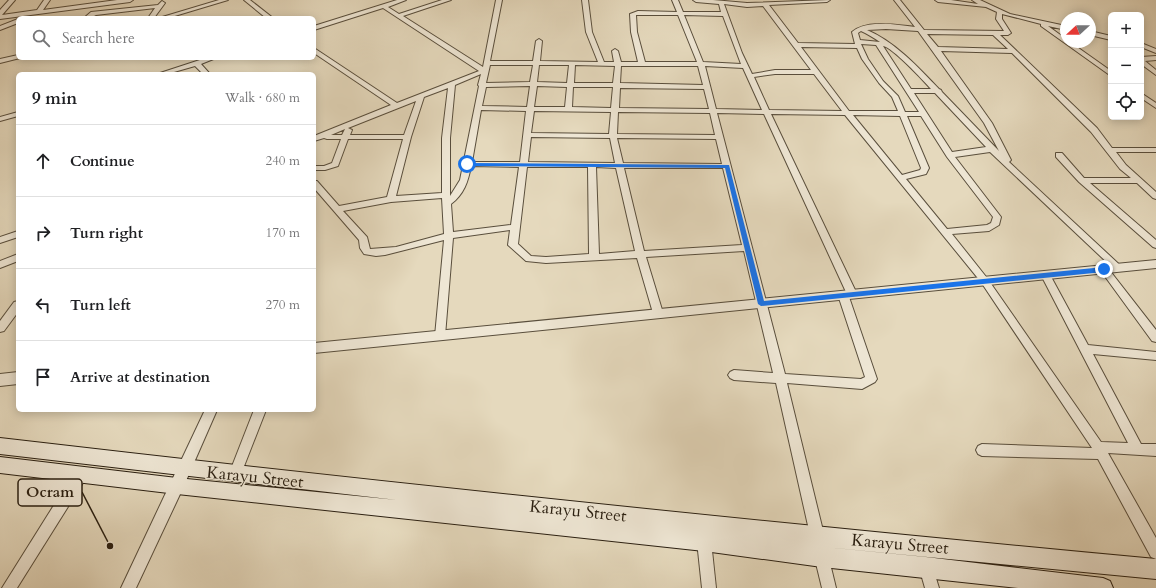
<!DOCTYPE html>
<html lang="en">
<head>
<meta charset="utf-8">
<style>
	body { margin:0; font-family:Cardo,serif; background:#f6f6f6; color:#202124 }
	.controls { position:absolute; right:12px; top:12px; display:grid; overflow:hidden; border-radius:6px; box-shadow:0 2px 10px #0003 }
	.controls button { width:36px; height:36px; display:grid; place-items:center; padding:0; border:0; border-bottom:1px solid #e0e0e0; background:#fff; color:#202124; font:20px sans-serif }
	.compass { position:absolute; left:1060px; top:12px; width:36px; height:36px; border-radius:50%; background:#fff; box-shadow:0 2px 10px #0003; rotate:249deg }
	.stop { position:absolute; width:12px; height:12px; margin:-9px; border:3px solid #1a73e8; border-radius:50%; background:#fff }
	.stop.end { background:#1a73e8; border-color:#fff; box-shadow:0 1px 4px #0008 }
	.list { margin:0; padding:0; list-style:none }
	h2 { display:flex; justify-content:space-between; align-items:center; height:52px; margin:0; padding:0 16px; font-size:17px }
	h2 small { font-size:13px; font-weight:400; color:#757577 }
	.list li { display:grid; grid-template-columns:26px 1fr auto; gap:12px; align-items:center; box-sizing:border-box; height:72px; padding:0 16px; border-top:1px solid #e0e0e0 }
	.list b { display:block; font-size:15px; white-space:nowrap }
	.list em { font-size:13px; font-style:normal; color:#757577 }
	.icon { flex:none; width:22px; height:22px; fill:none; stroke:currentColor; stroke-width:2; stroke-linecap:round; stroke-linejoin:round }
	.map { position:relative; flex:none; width:1156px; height:588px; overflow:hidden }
	.search { position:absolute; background:#fff; box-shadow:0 2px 10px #0003; left:16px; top:16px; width:300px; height:44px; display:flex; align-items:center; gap:10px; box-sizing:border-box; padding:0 14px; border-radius:6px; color:#757577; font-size:15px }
	.panel { position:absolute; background:#fff; box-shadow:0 2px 10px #0003; left:16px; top:72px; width:300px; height:340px; border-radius:6px }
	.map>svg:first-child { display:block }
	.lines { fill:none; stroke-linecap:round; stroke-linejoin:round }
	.minor-casing { stroke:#594e3c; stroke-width:2 }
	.tertiary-casing { stroke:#594e3c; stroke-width:2 }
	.secondary-casing { stroke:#2a1f11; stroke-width:2 }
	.minor { fill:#eee6d4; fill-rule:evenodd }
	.tertiary { fill:#eee6d4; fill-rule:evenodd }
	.secondary { fill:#eee6d4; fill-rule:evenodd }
	.route { fill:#1a73e8 }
	.labels { text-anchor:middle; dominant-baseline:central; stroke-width:3; stroke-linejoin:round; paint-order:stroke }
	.near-street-label { font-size:17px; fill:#2a1f11; stroke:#eee6d4 }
	.leader { fill:none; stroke:#2a1f11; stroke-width:1.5 }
	.callout-dot { fill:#2a1f11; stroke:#eee6d4; stroke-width:1.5 }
	.callout { fill:#eee6d4; stroke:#2a1f11; stroke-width:1.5 }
	.callout-label { font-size:15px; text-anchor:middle; font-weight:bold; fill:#2a1f11 }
</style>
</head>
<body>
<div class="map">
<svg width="1156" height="588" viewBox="0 0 1156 588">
	<rect width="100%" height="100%" fill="#e5d9bd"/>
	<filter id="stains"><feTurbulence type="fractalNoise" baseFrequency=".005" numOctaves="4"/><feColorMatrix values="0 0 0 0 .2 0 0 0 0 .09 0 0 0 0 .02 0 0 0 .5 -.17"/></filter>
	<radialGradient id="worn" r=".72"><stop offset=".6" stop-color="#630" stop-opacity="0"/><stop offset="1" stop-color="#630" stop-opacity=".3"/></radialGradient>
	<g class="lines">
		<g class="minor-casing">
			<g id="minor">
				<polygon points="9,0 15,0 2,15 37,10 44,0 50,0 43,10 117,0 133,0 130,2 0,19 0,10"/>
				<polygon points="219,0 228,0 168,18 159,18"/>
				<polygon points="244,0 250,0 273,18 266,18"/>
				<path d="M 397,0 L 406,0 L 388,7 L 399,14 L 442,0 L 451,0 L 403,16 L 483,67 L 496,0 L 502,0 L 490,61 L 533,61 L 536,41 L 539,39 L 542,41 L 540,61 L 598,62 L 586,32 L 582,0 L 588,0 L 592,32 L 604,62 L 614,62 L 612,51 L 615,49 L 618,51 L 621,62 L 638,62 L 631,32 L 630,14 L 638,11 L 677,12 L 672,0 L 678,0 L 683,12 L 721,12 L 719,4 L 696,2 L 693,0 L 713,0 L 747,3 L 830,0 L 827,2 L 769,5 L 798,43 L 855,44 L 852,32 C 867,19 897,25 915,27 L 894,0 L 900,0 L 924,30 L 1004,31 L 996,19 L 997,12 L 986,7 L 938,2 L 935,0 L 951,0 L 978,4 L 972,0 L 980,0 L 1010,14 L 1066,26 L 1066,30 L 1048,26 L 1066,39 L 1066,42 L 1070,42 L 1111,71 L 1111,76 L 1041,26 L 1041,24 L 1002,14 L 1002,19 L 1011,33 L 1008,35 L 1000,35 L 1097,128 L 1112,148 L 1156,148 L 1156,152 L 1116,152 L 1126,165 L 1156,192 L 1156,199 L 1153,198 L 1137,183 L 1090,183 L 1156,240 L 1156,248 L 1153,247 L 1079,182 L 1056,157 L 1056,153 L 1062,153 L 1084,178 L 1131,178 L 1120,169 L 1091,132 L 1012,53 L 941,51 L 992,123 L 1011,160 L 1009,162 L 1123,268 L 1121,270 L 1115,270 L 990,152 L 955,157 L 1001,217 L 999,225 L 989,231 L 952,234 L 987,278 L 1101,442 L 1128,443 L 1041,275 L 1043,273 L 1049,273 L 1088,345 L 1156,352 L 1156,360 L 1093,354 L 1141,444 L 1156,444 L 1156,456 L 1108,453 L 1156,538 L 1156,559 L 1151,557 L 1098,459 L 982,456 L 978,454 L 976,450 L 978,446 L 982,444 L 1092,448 L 981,282 L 845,115 L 771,114 L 857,294 L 856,297 L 849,297 L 877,379 L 875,382 L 862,389 L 787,383 L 825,539 L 823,544 L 818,546 L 813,544 L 811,539 L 776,383 L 734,380 L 730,378 L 728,375 L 730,372 L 734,370 L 773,373 L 744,251 L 646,257 L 663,313 L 662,316 L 654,316 L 653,313 L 637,258 L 546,263 L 526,261 L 508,245 L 510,230 L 453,238 L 445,336 L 444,339 L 436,339 L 435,336 L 444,240 L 385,255 L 376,256 L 364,254 L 360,248 L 359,240 L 314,188 L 314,181 L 317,181 L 339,206 L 387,197 L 403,139 L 348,139 L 338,166 L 325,170 L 314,170 L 314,166 L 324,166 L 332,163 L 341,139 L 327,139 L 324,138 L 314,141 L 314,136 L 391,105 L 314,53 L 314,48 L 397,103 L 479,71 L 383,8 L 314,30 L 314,26 ZM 724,4 L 747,7 L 763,6 L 811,70 L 775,70 L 752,74 L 742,53 ZM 636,15 L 678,15 L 697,62 L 645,62 L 637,32 ZM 684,15 L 723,16 L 741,64 L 703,62 ZM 886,29 L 918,31 L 984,123 L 999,151 L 942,92 L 941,90 L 939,89 C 918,67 895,42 867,30 ZM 861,31 C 868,34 874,38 880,42 L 860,40 L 858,33 ZM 927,34 L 993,35 L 1008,49 L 938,47 ZM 861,44 L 876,45 L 919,112 L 905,112 L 898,96 L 883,81 L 868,59 ZM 883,46 C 892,47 923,80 931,89 L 911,89 ZM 801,47 L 857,48 L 862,59 L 879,83 L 892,97 L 898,111 L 849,111 ZM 490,65 L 533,65 L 530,82 L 486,83 ZM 539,65 L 569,65 L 567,83 L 537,82 ZM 575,65 L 615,66 L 613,83 L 574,83 ZM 621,66 L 698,66 L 703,85 L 620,83 ZM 705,66 L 743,68 L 762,110 L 716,109 ZM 481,74 L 478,85 L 479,86 L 460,180 L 450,196 L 450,138 L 455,85 ZM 775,74 L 814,74 L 842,111 L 769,110 L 754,77 ZM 530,86 L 527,107 L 482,106 L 486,87 ZM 537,86 L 567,87 L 565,107 L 534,107 ZM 573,87 L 613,87 L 611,108 L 572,107 ZM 448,88 L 442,138 L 442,193 L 396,196 L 411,137 L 424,97 ZM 620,88 L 704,89 L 709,109 L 619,108 ZM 914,93 L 935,93 L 986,147 L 952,152 ZM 416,101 L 404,135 L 350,135 L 352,130 L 348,128 ZM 481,110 L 526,111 L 520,162 L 472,162 ZM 534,111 L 611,112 L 609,134 L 531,133 ZM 618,112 L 710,113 L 715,135 L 617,134 ZM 717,113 L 764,114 L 846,292 L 839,292 L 838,295 L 865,377 L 861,379 L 785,374 ZM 853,115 L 900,116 L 921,168 L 920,170 L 902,175 ZM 907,116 L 921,116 L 947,157 L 993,217 L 991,223 L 987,225 L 947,229 L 906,179 L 926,174 L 929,168 ZM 345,129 L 342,135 L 331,135 ZM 531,137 L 610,138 L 615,163 L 528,162 ZM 617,138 L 716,139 L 722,164 L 623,163 ZM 471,166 L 519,167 L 511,225 L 453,232 L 451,204 C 464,194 468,182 471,166 ZM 527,167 L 588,167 L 589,254 L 546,257 L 531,256 L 518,244 ZM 596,167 L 616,168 L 635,251 L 599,254 ZM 624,168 L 723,168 L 742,245 L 644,251 ZM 442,198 L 444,234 L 396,247 L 370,249 L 367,237 L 343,211 L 391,202 Z"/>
				<polygon points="162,1 165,3 154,18 148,18 155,8 96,15 90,18 84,18 91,12 158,5"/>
				<polygon points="18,19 18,23 0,30 0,26"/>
				<polygon points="1090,31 1111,36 1111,40 1090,35"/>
				<polygon points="1141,43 1156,49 1156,53 1141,47"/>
				<polygon points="18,55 18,58 20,58 0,63 0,59"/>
				<polygon points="1156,56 1156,60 1145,61 1156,70 1156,75 1141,64 1141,57"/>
				<polygon points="206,58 216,58 201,64 210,74 203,74 195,66 167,74 157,74"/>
				<polygon points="1141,93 1156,103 1156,108 1141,98"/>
				<polygon points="18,112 18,116 0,121 0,117"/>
				<polygon points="18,231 18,237 0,243 0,237"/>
				<polygon points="18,254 18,261 0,268 0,261"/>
				<polygon points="1104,266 1107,267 1156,330 1156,342 1152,341 1101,271 1099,269"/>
				<polygon points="18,301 18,312 4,331 0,332 0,321 14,302"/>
				<polygon points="205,410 217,410 182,490 136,588 121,588"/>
				<polygon points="254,410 266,410 241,474 240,478 235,480 230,478 229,474"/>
				<polygon points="81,468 86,470 87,474 86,478 17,588 2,588 76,470"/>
				<polygon points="704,534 709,536 711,541 716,588 702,588 697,541 699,536"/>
				<polygon points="821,548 826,550 828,555 836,588 822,588 814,555 816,550"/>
				<polygon points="926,560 931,562 939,588 925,588 919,567 921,562"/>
			</g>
		</g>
		<g class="tertiary-casing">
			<g id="tertiary">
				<polygon points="1156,260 1156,268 314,353 314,343"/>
				<polygon points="18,372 18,384 0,386 0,374"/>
			</g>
		</g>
		<g class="secondary-casing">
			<path id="secondary" d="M 0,438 C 385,483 770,523 1156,559 L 1156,579 L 814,546 L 926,557 L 1103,578 L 1110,581 L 1113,588 L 1018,588 L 822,567 L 704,551 L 177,494 L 0,473 L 0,457 L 177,478 L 397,500 L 0,454 Z"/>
		</g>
		<use href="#minor" class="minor"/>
		<use href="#tertiary" class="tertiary"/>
		<use href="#secondary" class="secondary"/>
	</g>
	<polygon class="route" points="465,163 729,165 764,301 1104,267 1107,269 1104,272 761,306 758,304 725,168 467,166 464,164"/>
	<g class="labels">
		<g class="near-street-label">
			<text transform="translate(255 477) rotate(6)">Karayu Street</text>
			<text transform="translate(578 511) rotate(6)">Karayu Street</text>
			<text transform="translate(900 544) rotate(5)">Karayu Street</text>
		</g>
	</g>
	<path class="leader" d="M110 546L82 492"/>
	<circle class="callout-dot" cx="110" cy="546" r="4"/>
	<rect class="callout" x="18" y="479" width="64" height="27" rx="4"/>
	<g class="callout-label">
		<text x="50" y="497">Ocram</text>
	</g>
	<rect width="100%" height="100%" filter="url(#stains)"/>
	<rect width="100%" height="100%" fill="url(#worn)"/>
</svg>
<div class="controls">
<button>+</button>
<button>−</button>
<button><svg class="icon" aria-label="locate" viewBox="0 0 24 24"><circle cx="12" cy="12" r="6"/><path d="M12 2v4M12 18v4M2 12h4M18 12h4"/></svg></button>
</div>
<svg class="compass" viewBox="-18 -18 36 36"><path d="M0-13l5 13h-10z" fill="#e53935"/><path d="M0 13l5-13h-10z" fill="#757577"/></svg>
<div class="stop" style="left:467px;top:164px"></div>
<div class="stop end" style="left:1104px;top:269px"></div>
<div class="search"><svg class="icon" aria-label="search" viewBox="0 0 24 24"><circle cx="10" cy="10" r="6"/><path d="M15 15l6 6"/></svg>Search here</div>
<section class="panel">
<h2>9 min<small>Walk · 680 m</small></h2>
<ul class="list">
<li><svg class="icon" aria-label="ahead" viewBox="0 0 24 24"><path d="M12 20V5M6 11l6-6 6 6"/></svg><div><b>Continue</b></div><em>240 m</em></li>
<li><svg class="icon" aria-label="right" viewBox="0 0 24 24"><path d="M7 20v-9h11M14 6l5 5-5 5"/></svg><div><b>Turn right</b></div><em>170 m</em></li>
<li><svg class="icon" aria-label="left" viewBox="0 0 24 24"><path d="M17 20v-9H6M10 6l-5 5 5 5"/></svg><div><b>Turn left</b></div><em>270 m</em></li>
<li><svg class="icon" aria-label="arrive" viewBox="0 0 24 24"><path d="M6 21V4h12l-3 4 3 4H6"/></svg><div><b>Arrive at destination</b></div></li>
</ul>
</section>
</div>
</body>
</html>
